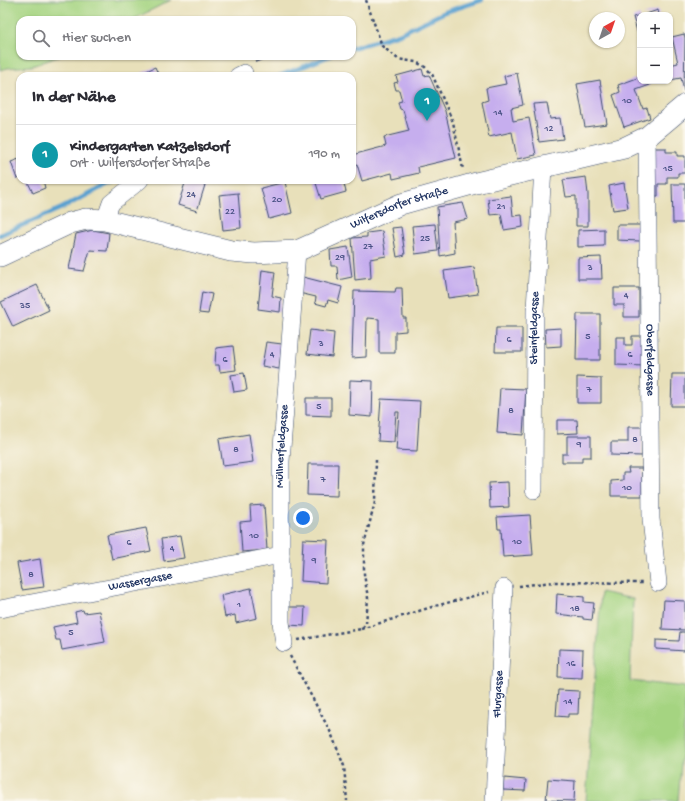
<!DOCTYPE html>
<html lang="de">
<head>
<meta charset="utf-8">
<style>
	body { margin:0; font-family:"Gochi Hand",sans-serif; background:#f2f2f3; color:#2b2b33 }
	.controls { position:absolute; right:12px; top:12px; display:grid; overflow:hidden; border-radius:8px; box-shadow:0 1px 3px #0004 }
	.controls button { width:36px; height:36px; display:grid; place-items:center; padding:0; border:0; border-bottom:1px solid #e1e1e2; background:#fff; color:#2b2b33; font:20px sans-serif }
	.compass { position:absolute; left:589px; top:12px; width:36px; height:36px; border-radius:50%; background:#fff; box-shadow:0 1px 3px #0004; rotate:40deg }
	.you { position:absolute; left:303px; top:518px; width:14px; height:14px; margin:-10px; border:3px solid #fff; border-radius:50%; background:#1a73e8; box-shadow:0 0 0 6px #1a73e833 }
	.badge { display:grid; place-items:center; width:26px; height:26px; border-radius:50%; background:#1f6fb2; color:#fff; font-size:13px; font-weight:700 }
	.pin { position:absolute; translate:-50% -33px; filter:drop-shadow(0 1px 2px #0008) }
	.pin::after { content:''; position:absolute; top:21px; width:14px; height:12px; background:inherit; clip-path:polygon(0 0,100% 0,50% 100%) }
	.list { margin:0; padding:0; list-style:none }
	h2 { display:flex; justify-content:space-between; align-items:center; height:52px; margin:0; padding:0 16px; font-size:17px }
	h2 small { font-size:13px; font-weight:400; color:#7c7c81 }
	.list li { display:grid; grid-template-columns:26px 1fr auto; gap:12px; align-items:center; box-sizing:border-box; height:60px; padding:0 16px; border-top:1px solid #e1e1e2 }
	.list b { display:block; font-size:15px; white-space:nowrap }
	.list p { margin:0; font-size:13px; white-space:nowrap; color:#7c7c81 }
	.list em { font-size:13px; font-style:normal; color:#7c7c81 }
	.icon { flex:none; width:22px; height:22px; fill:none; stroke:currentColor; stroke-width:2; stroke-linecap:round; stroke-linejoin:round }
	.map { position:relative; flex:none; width:685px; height:801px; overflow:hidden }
	.search { position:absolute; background:#fff; box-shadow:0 1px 3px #0004; left:16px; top:16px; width:340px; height:44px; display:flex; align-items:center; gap:10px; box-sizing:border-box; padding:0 14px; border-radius:12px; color:#7c7c81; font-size:15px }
	.panel { position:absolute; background:#fff; box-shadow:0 1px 3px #0004; left:16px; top:72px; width:340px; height:112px; border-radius:12px }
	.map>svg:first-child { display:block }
	.green { fill:#a5d481; stroke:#608270 }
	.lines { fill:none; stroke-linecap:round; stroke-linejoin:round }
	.stream { stroke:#5aa1d0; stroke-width:4.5 }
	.building { fill:#c6aeee }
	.minor-casing { stroke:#3a4a6c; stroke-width:18 }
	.tertiary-casing { stroke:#3a4a6c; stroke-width:22 }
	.path { stroke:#3a4a6c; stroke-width:2.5; stroke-dasharray:3 3; stroke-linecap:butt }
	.minor { stroke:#fff; stroke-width:17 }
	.tertiary { stroke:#fff; stroke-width:21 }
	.labels { text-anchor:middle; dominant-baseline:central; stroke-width:3.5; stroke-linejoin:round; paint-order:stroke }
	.number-label { font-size:10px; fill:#464f82 }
	.street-label { font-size:12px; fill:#1b2f5e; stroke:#fbf7ec }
</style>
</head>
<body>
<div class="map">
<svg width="685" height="801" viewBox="0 0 685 801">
	<rect width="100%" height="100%" fill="#fbf7ec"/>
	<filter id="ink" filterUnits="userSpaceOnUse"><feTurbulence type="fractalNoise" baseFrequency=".025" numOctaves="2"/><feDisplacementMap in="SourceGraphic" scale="8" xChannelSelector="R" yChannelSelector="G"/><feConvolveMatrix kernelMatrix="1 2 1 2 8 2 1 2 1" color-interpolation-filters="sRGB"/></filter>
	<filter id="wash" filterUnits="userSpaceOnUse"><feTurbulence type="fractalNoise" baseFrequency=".012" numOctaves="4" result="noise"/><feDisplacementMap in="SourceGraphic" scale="16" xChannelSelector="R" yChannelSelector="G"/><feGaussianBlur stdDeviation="0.9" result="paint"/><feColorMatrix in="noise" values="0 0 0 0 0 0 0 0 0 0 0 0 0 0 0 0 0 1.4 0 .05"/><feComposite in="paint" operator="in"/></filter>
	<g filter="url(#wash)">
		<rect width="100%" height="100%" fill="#e8e0ba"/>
		<g class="green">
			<polygon points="0,0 171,0 132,20 20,20 20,56 60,56 32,66 8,68 0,70"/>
			<polygon points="601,592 633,599 630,681 685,687 685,717 678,801 586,801"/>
		</g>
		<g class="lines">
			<g class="stream">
				<polyline points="352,48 399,34 445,12 482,0"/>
				<polyline points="279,76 330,56"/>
				<polyline points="0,235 62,208 116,180"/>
			</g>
		</g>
		<g id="blocks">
			<g class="building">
				<polygon points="658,10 659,15 643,15"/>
				<polygon points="640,15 640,42 633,17"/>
				<polygon points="684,34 685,38 684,91 681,78 670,80 670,65 678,63 672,37"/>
				<polygon points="254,56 271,56 256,62"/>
				<polygon points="155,67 159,76 136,76"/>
				<polygon points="422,69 424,76 429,75 445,111 456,158 418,167 419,173 393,179 392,173 362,181 357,164 352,166 352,155 386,146 384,137 409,131 403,110 400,109 398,102 402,101 399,90 396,90 394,83 398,82 396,76"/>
				<polygon points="517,73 523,105 511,108 513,121 529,118 536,155 517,159 512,132 489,137 482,102 488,100 486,88 506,84 504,76"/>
				<polygon points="640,77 640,81 649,81 650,85 636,90 643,109 647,108 650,118 624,127 613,95 620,92 618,85"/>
				<polygon points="600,80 607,124 585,127 577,84"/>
				<polygon points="547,103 550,119 560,118 563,139 539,142 533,104"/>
				<polygon points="651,148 666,148 666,152 677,152 677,156 685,156 685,173 678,173 678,177 667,177 667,184 658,184 658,196 651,196"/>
				<polygon points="19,159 20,178 17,179 11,162"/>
				<polygon points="586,177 588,194 588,226 576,226 576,196 566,197 563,180"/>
				<polygon points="27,180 43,180 45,188 33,193"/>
				<polygon points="186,180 205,185 197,211 178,205"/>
				<polygon points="315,180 343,180 346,192 321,199"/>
				<polygon points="285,182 292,213 269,219 261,188"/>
				<polygon points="624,183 628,208 613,210 609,186"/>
				<polygon points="672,184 685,184 685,223 673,223"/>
				<polygon points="238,193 241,228 223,230 219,195"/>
				<polygon points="511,196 513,216 522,215 523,227 504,230 501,214 490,215 488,199"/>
				<polygon points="463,203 468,219 453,222 455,253 440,256 437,207"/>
				<polygon points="435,224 438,251 415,254 412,226"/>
				<polygon points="617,225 640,225 640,241 617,240"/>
				<polygon points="401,227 405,255 397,257 392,228"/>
				<polygon points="604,229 604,246 578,247 578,230"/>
				<polygon points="93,230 109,233 107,251 90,250 84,271 69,269 76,234"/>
				<polygon points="382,231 386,256 370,259 371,278 355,280 352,238 367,237 367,233"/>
				<polygon points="348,247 352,277 338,280 337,266 331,266 330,250"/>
				<polygon points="601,257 602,279 578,279 578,258"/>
				<polygon points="474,267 478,294 448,298 444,271"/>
				<polygon points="262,270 275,272 272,296 281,298 280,312 258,309"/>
				<polygon points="303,277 342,287 338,303 328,300 326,306 315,303 316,297 299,293"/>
				<polygon points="37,285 49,310 13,327 1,302"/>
				<polygon points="396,288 402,288 403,318 406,318 406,331 395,332 395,353 379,353 379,319 367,318 366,357 352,358 354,291 395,292"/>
				<polygon points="614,288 639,288 639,317 624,317 624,305 614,305"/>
				<polygon points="202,292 212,294 208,314 199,313"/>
				<polygon points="577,314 600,314 600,360 576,360"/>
				<polygon points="496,328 522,328 522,352 495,352"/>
				<polygon points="561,328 561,346 546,347 545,329"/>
				<polygon points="310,330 334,333 332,357 307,354"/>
				<polygon points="632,336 645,336 645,366 616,365 616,337 625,337 625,345 632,345"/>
				<polygon points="266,342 282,344 279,369 262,366"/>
				<polygon points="233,346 236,370 220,372 219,365 215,365 216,348"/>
				<polygon points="244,373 247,390 234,392 231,375"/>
				<polygon points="672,374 685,374 685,406 671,406"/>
				<polygon points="577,377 601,378 601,403 577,403"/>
				<polygon points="350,380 373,381 372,417 349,415"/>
				<polygon points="500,388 526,389 523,435 497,433"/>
				<polygon points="306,398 331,398 331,416 306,415"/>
				<polygon points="381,399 420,401 417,451 396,450 399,412 396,412 394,442 378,441"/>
				<polygon points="557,420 577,420 578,433 557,434"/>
				<polygon points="628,427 643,427 642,456 611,455 611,442 628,442"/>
				<polygon points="249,434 253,462 223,466 219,439"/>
				<polygon points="567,436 591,436 591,457 582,457 582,462 562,462 562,454 567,454"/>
				<polygon points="308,464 338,464 337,496 307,495"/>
				<polygon points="628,468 642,468 642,496 611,496 611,481 623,480 623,473 629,473"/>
				<polygon points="508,482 509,507 490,508 489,483"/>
				<polygon points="264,505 267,550 242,552 240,522 251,521 250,506"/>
				<polygon points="530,515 533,555 503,557 501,529 498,529 497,517"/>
				<polygon points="146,528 151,551 112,559 107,535"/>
				<polygon points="180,536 184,558 164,561 161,539"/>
				<polygon points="303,539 328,540 326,583 301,581"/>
				<polygon points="40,559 44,587 22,590 17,563"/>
				<polygon points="251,588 257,618 236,623 235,615 225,617 221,595"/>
				<polygon points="557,594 584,597 584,602 594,603 592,620 583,619 583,617 556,614"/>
				<polygon points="664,600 685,601 685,630 662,629"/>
				<polygon points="289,607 305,607 304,626 289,625"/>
				<polygon points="83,610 84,613 99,611 105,642 62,650 60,640 56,640 53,627 77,622 75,612"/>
				<polygon points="680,632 685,632 685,651 656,649 656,640 679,641"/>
				<polygon points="559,649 583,650 582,678 558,677"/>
				<polygon points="558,690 579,691 578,714 568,714 568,717 556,716"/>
				<polygon points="504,778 526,780 525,791 503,790"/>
				<polygon points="548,779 575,781 574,801 546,800"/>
			</g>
		</g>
	</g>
	<g filter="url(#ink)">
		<use href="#blocks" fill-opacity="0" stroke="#3a4a6c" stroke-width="1"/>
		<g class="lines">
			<g class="minor-casing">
				<g id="minor">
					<polyline points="238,76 244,73"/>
					<path id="s1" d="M 647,137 L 651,519 L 658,583"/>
					<polyline points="105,220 111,203 140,180"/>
					<path id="s2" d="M 534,490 L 535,310 L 543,167"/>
					<path id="s3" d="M 0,609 L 281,555"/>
					<path id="s4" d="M 284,643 L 281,622 L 281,461 L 297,251"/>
					<path id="s5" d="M 494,801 L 504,588"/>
				</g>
			</g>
			<g class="tertiary-casing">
				<g id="tertiary">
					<path id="s6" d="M 0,256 L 70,223 L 86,219 L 105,220 L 231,251 L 254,253 L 297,251 L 401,204 L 476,183 L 624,148 L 647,137 L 685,105"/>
				</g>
			</g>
			<g class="path">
				<polyline points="366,0 382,46 398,59 416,62 425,67 432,74 453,122 463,169"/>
				<polyline points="519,586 553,582 644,583"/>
				<polyline points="361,629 435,606 489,592"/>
				<polyline points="298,640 361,629 366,624 368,598 364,574 364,545 375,502 376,460"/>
				<polyline points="290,656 331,733 344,766 347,801"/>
			</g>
			<use href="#minor" class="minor"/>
			<use href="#tertiary" class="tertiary"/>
		</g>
	</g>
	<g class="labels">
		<g class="number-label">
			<text x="627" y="101">10</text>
			<text x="498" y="113">14</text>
			<text x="549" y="129">12</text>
			<text x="668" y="169">15</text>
			<text x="191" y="195">24</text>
			<text x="277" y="200">20</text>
			<text x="501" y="207">21</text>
			<text x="230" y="212">22</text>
			<text x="425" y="239">25</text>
			<text x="368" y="247">27</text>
			<text x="340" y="258">29</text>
			<text x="590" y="268">3</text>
			<text x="626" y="296">4</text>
			<text x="25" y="306">35</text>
			<text x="588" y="337">5</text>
			<text x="509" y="340">6</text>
			<text x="321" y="344">3</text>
			<text x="272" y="355">4</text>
			<text x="630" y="355">6</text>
			<text x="225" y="360">6</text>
			<text x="589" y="390">7</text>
			<text x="319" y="407">5</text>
			<text x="511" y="411">8</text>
			<text x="635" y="440">8</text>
			<text x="579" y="445">9</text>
			<text x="236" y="450">8</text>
			<text x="323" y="480">7</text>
			<text x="627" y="488">10</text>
			<text x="254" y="536">10</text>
			<text x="517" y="542">10</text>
			<text x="129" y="543">6</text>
			<text x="172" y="549">4</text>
			<text x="314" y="561">9</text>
			<text x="31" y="575">8</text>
			<text x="239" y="605">1</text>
			<text x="575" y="609">18</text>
			<text x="71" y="633">5</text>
			<text x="571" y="664">16</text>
			<text x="568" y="702">14</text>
		</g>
		<g class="street-label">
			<text stroke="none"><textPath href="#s6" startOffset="420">Wilfersdorfer Straße</textPath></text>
			<text stroke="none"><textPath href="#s2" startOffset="162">Steinfeldgasse</textPath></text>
			<text stroke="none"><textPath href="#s1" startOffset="223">Oberfeldgasse</textPath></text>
			<text stroke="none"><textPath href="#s4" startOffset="197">Müllnerfeldgasse</textPath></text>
			<text stroke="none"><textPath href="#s3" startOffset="143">Wassergasse</textPath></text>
			<text stroke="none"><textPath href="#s5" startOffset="107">Flurgasse</textPath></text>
		</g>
	</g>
</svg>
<div class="controls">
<button>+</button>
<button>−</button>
</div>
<svg class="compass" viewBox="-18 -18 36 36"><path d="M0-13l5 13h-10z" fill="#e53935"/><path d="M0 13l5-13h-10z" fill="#7c7c81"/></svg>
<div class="you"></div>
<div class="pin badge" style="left:427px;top:121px;background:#0f9aa8">1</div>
<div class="search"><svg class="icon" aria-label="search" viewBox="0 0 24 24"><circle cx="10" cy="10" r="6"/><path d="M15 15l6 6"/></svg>Hier suchen</div>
<section class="panel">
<h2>In der Nähe<small></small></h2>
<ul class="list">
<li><span class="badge" style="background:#0f9aa8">1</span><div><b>Kindergarten Katzelsdorf</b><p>Ort · Wilfersdorfer Straße</p></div><em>190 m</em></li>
</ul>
</section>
</div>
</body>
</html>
